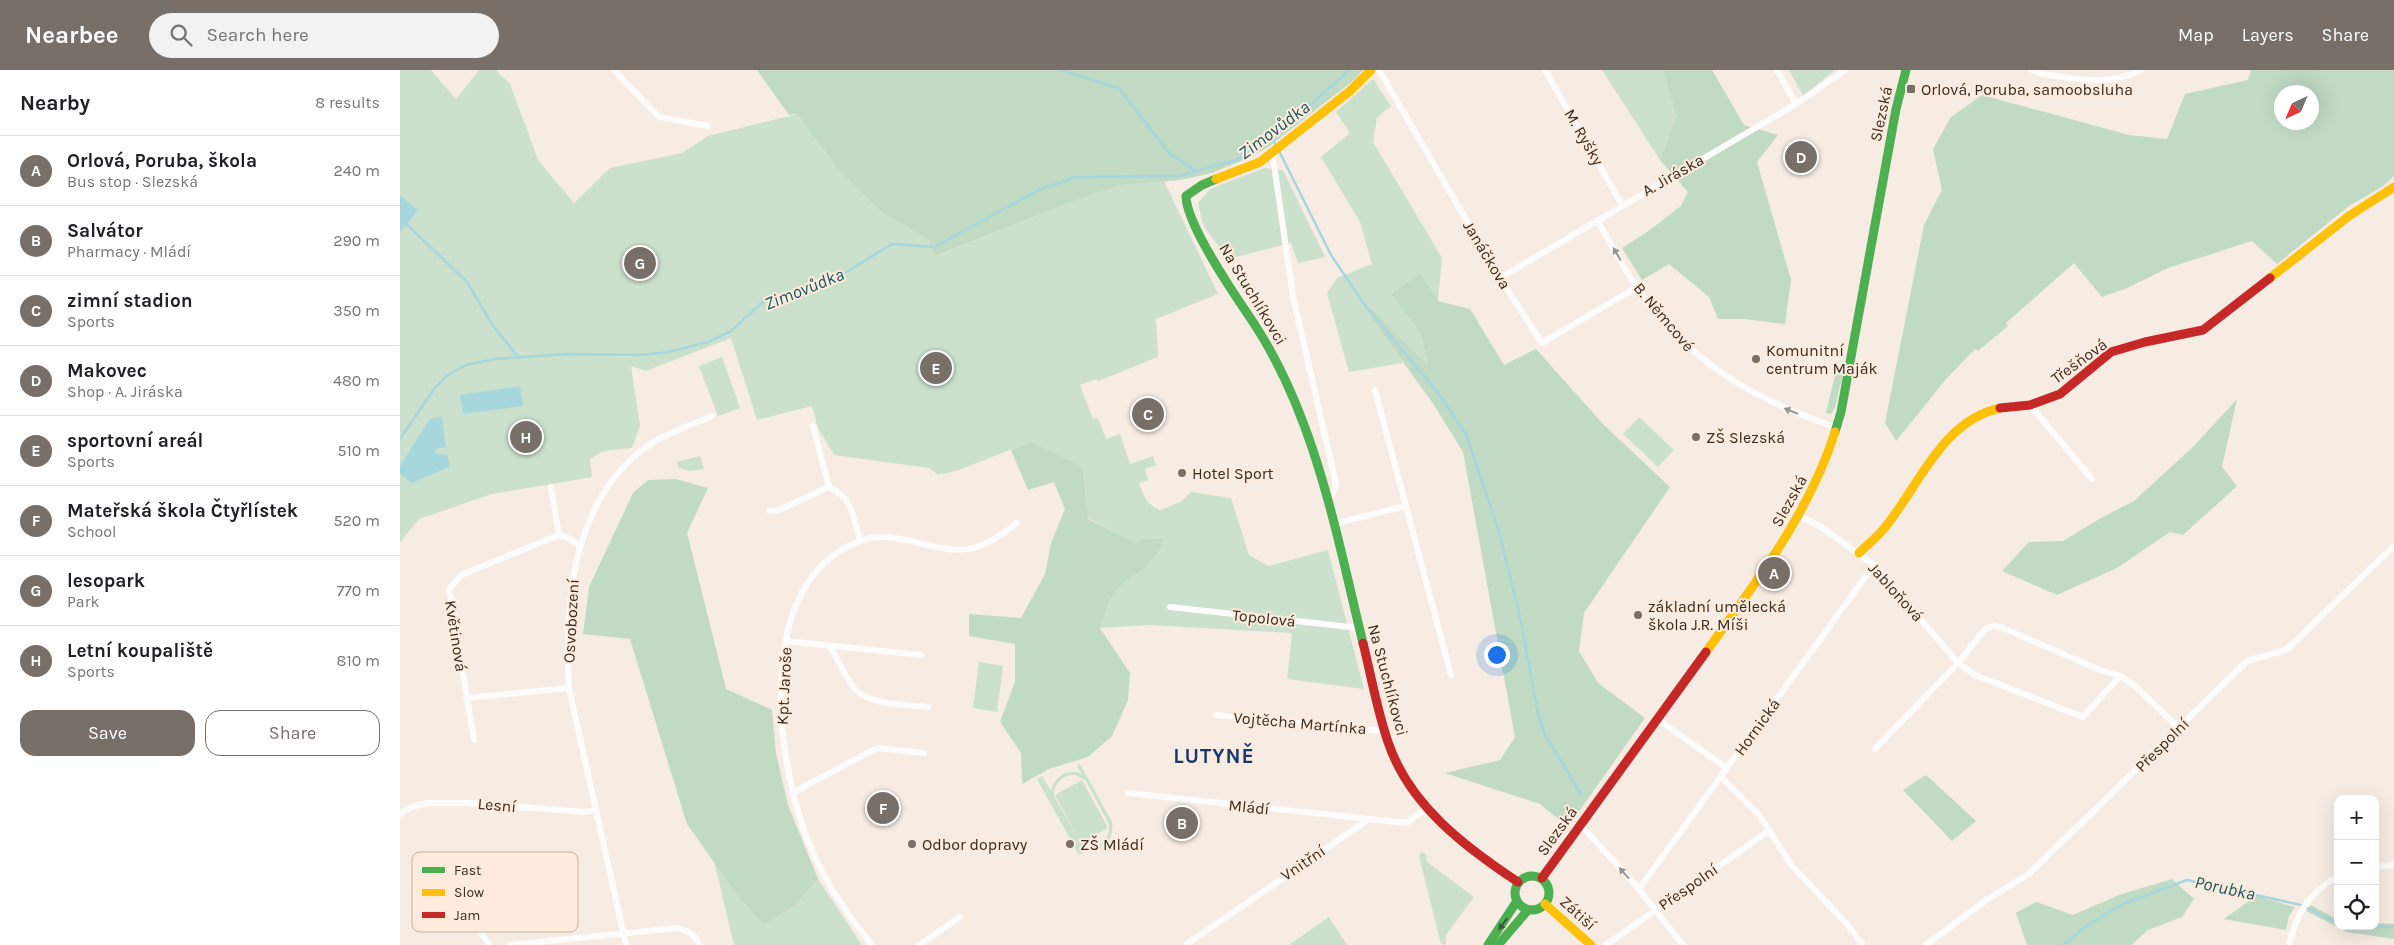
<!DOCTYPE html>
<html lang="en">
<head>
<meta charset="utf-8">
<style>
	body { margin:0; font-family:Karla,sans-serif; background:#f2f2f2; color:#202124 }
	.controls { position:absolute; right:15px; bottom:15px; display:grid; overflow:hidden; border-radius:10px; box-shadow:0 5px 20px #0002 }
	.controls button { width:45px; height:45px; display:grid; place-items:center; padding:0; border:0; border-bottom:1px solid #e0e0e0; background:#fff; color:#202124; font:25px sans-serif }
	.compass { position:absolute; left:1874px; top:15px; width:45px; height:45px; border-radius:50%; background:#fff; box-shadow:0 5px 20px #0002; rotate:224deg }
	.you { position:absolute; left:1096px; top:584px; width:18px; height:18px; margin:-12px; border:4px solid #fff; border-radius:50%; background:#1a73e8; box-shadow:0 0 0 8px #1a73e833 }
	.badge { display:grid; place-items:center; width:32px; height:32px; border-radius:50%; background:#786f68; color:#fff; font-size:16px; font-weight:700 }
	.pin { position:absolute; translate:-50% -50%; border:2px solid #fff; box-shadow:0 1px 5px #0006 }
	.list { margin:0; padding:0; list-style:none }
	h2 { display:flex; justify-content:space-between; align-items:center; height:65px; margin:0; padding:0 20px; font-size:21px }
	h2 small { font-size:16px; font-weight:400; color:#757577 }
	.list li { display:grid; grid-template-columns:32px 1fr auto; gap:15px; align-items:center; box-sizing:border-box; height:70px; padding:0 20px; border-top:1px solid #e0e0e0 }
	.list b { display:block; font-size:19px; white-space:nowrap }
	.list p { margin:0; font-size:16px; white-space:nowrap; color:#757577 }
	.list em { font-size:16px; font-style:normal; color:#757577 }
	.actions { display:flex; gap:10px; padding:15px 20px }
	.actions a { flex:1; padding:11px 0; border:1px solid #786f68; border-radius:15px; text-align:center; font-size:18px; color:#786f68 }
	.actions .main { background:#786f68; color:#fff }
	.icon { flex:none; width:28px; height:28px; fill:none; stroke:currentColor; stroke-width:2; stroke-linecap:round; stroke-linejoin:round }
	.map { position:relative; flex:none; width:1994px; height:875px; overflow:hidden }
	header { display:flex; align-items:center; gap:30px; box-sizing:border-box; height:70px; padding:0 25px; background:#786f68; color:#fff }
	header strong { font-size:24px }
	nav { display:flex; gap:28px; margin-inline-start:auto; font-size:18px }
	.search { width:350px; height:45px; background:#f2f2f2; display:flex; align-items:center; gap:12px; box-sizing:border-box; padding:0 18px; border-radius:28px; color:#757577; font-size:19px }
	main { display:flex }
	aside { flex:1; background:#fff }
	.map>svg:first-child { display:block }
	.green { fill:#cbe0cd; fill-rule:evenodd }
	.forest { fill:#c0dac4; fill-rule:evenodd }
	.water { fill:#a7d6dd }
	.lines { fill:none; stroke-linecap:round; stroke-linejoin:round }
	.stream { stroke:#a7d6dd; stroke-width:2.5 }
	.street { stroke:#fefcfb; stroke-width:6 }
	.fast { stroke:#4caf50; stroke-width:9 }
	.slow { stroke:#ffc107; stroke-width:9 }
	.jam { stroke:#c62828; stroke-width:9 }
	.oneway { fill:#999490 }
	.oneway2 { fill:#3c5a35 }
	.poi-dot { fill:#786f68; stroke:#ffebdb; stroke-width:2 }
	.labels { text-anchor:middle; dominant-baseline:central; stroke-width:4; stroke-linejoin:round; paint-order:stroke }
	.poi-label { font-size:16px; fill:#342c26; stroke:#ffebdb; text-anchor:start }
	.street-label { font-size:16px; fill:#342c26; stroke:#ffebdb }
	.water-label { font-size:18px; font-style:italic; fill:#1a5761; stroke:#ffebdb }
	.district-label { font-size:21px; font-weight:bold; letter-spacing:1px; fill:#13396d; stroke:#ffebdb }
	.key { fill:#ffebdb; stroke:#c2b2a5; stroke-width:1 }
	.key-label { font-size:14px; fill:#342c26 }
</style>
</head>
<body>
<header>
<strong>Nearbee</strong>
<div class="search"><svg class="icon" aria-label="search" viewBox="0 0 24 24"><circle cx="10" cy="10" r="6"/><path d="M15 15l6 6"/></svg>Search here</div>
<nav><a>Map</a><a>Layers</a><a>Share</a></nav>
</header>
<main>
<aside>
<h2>Nearby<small>8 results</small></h2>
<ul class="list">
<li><span class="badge">A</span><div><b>Orlová, Poruba, škola</b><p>Bus stop · Slezská</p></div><em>240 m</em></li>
<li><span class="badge">B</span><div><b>Salvátor</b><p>Pharmacy · Mládí</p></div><em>290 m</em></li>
<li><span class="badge">C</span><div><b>zimní stadion</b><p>Sports</p></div><em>350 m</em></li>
<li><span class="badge">D</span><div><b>Makovec</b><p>Shop · A. Jiráska</p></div><em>480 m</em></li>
<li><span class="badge">E</span><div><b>sportovní areál</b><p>Sports</p></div><em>510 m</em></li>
<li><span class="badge">F</span><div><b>Mateřská škola Čtyřlístek</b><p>School</p></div><em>520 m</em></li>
<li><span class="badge">G</span><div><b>lesopark</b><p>Park</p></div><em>770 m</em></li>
<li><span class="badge">H</span><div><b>Letní koupaliště</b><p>Sports</p></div><em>810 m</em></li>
</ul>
<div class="actions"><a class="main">Save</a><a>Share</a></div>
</aside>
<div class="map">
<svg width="1994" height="875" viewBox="0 0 1994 875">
	<rect width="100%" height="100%" fill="#f7ece3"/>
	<g class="green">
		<path d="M 0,0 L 31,0 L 56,29 L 79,0 L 96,0 L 110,14 L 138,90 L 174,133 L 210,98 L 282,83 L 308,66 L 397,44 L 440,102 L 483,143 L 529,170 L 536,186 L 682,128 L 721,115 L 764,111 L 818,224 L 756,249 L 758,287 L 701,310 L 698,311 L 696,309 L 680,315 L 693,349 L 698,348 L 706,369 L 720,364 L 730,394 L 753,386 L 756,395 L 745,399 L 748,410 L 739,413 C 743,425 747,435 760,440 L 781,432 L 791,422 L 831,428 L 849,485 L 868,496 L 928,480 L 964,619 L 887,609 L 892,563 L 749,555 L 700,558 L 710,530 L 723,513 L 745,498 L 763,468 L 743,469 L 736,474 L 688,448 L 630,372 L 559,400 L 538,405 L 529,398 L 434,385 L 418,358 L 412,336 L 357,350 L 331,268 L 246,301 L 231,296 L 240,356 L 232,378 L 204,381 L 190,389 L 192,407 L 92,424 L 19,449 L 0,472 Z"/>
		<polygon points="1202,0 1263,0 1276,46 1260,90"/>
		<polygon points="1389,0 1435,0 1403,26"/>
		<polygon points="973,9 991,36 977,48 973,72 1042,188 1038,231 993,224 1021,264 1027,295 971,248 1003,293 949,302 927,223 937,208 972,194 960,152 921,87 950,63 936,42"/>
		<polygon points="864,98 883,100 925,187 898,193 891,173 828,189 803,155 798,133 810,119"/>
		<polygon points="322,287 340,338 318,346 299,296"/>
		<polygon points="1239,347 1274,380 1258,397 1223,364"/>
		<polygon points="300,386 304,399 290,401 279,398 277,392"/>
		<polygon points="579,592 603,596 597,642 573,638"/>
		<path d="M 680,694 L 712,752 C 715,770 700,785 682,777 L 684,782 L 679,785 L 637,709 L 642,706 L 651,721 C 655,706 667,698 682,704 L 677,696 ZM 675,705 L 686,711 L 709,754 C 711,771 696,783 681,773 L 708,758 L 682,710 L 655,725 L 680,772 L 654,726 C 654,713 661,705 675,705 Z"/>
		<polygon points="1021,782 1026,784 1027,792 1074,827 1046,865 1046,875 1041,874 1019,786"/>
		<polygon points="314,791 340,829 394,836 418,809 462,875 334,875"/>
		<polygon points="929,847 947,875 889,875"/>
	</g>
	<g class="forest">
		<polygon points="357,0 963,0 954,10 867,78 846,89 812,103 781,110 721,115 682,128 535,186 529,170 483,143 440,102 397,44 389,45"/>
		<polygon points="1263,0 1312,0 1344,55 1378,65 1357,92 1391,210 1385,254 1345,249 1318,249 1309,227 1269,194 1242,210 1222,178 1247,162 1281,136 1288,122 1260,90 1276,46"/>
		<path d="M 1851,0 L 1994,0 L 1994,106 L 1982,117 L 1949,136 L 1877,194 L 1852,171 L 1768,198 L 1727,218 L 1702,227 L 1674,193 L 1606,253 L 1608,256 L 1578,281 L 1575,279 L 1547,308 L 1496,371 L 1485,353 L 1524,155 L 1542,120 L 1533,79 L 1551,47 L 1582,25 L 1729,65 L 1767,69 L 1785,24 L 1848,10 ZM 1882,22 L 1912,22 L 1912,52 L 1882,52 Z"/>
		<polygon points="1020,203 1038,231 1070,239 1104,295 1136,279 1203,354 1270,417 1184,543 1179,581 1198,613 1245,648 1168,757 1140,734 1045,703 1100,690 1115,667 1063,382 1032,332 971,248 971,239 1027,294 1021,264 992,224"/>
		<polygon points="1436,302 1443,304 1435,338 1431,344 1426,343"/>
		<polygon points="1837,329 1822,397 1837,416 1783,465 1770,462 1717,498 1657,525 1602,501 1629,472 1663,471 1701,448 1734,431 1795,375"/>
		<polygon points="630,372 682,397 688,449 736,473 743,469 764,468 759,481 745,498 723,513 710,530 700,558 730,603 728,630 712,666 688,687 649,699 622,714 621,683 600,652 615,612 615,574 569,566 569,544 621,548 645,504 651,473 665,439 654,412 628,420 611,380"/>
		<polygon points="276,409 308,418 287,463 326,619 372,640 376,683 388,735 418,809 394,836 364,854 340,829 287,754 230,569 183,564 189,517 233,423 248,410"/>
		<polygon points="1526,705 1576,751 1552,771 1503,720"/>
		<polygon points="1772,809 1794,829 1782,847 1748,860 1731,875 1627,875 1616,843 1636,832 1673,845 1719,825"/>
		<polygon points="1856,826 1895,837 1889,846 1886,860 1824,849"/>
		<polygon points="1911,835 1938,850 1938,856 1975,856 1975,853 1994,854 1994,869 1947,862 1906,841"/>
	</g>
	<g class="water">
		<polygon points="0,126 18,140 0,162"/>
		<polygon points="120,316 123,336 63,344 60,325"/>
		<polygon points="42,347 46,377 35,379 36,384 48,385 49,397 12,413 0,404 0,396 30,349"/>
	</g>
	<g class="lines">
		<g class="stream">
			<polyline points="660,0 719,18 769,83 796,101"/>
			<polyline points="872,67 876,76"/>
			<polyline points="879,81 931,185 966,237 1036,320 1066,364 1098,458 1120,547 1138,644 1145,664 1181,724"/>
			<polyline points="0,148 67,212 93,256 119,288"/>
			<polyline points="0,369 34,319 46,306 66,295 95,289 168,284 240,285 269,282 308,272 331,261 364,231 435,209 492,174 534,177 639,120 676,107 779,106 836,90 872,67 913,33 949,0"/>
			<polyline points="1975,856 1994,857"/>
			<polyline points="1663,875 1685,857 1723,834 1787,810 1901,835 1938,853"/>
		</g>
		<g class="street">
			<polyline points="214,0 259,47 308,56"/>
			<polyline points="979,0 1100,208 1142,273 1237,217"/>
			<polyline points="1145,0 1222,135"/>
			<polyline points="1377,0 1396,34"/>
			<path d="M 1631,0 L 1639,3 C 1673,9 1709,17 1741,0"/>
			<polyline points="872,81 893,226 936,414 932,425 927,430"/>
			<path d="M 1197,150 C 1210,173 1223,197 1238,219 C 1292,294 1351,328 1437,358"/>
			<polyline points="1100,208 1396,34 1445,0"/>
			<polyline points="975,320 1051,605"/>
			<polyline points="1630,335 1692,409"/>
			<polyline points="413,356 429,417"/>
			<polyline points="151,417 159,465"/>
			<path d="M 369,441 L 379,440 L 429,417 C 453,428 453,447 460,470"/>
			<polyline points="1400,446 1421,457 1474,495 1558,593 1575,605 1683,647 1720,606"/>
			<polyline points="934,454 1006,436"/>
			<polyline points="770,537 959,558"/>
			<polyline points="386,571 521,585"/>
			<path d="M 430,576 C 438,589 445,608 456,620 C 472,636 507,634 528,637"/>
			<polyline points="66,628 169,618"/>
			<polyline points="816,645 984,661"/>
			<polyline points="1257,649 1327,698"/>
			<polyline points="74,670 49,519 61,505 159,465 167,467 180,476"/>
			<polyline points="1475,679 1558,593 1585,559 1594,556 1603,558 1700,600 1720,606 1735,616 1779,658"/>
			<polyline points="1321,707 1360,746 1392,796 1446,853 1463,875"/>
			<polyline points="392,723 477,678 524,683"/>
			<polyline points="728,723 969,749"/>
			<polyline points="0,744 14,736 27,733 68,733 185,742 196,740"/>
			<polyline points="1180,754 1237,817 1283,875"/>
			<polyline points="1975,797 1994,795"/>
			<polyline points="1239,819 1474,495"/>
			<polyline points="73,849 89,875"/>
			<polyline points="787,874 969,749 1006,753 1027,738"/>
			<path d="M 110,875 L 277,858 C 288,861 295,864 299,875"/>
			<path d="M 226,875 L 169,618 C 164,533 172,428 249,375 C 268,362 291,355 312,346"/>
			<path d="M 472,875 C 449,846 428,817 413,783 C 376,699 349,512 460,471 C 495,457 531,484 568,479 C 586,477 602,464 617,453"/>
			<polyline points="519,875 560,847"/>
			<polyline points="1206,875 1370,760"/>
			<polyline points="1526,875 1586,830 1629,804 1847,591 1886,580 1994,476"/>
			<path d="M 1889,875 C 1897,842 1908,824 1938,806"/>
		</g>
		<g class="fast">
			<path d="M 816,109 L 802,115 L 786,126 C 786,154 834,224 851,249 C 915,344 936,463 963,573"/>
			<polyline points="1435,362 1441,342 1496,39 1506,0"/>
			<circle cx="1132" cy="823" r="17"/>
			<polyline points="1088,875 1117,831"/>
			<polyline points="1098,875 1128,840"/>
		</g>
		<g class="slow">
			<polyline points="816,109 860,92 950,21 971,0"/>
			<polyline points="1870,208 1949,146 1994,117"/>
			<path d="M 1459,483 C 1468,474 1479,466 1486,456 C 1520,414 1542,351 1600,338"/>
			<path d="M 1306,582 C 1356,512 1409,444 1435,362"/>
			<polyline points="1145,834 1191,875"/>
		</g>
		<g class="jam">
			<polyline points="1600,338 1630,335 1660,324 1711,282 1745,272 1803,260 1870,208"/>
			<path d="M 963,573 C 971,605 977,640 988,672 C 1009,735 1065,777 1118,812"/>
			<polyline points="1142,808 1306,582"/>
		</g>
	</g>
	<defs><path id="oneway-solid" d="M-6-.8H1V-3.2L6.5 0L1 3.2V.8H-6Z" transform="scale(1.25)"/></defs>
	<g class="oneway">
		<use href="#oneway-solid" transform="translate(1217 184) rotate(-121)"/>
		<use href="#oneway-solid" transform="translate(1391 341) rotate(-158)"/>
		<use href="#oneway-solid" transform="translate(1224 803) rotate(-132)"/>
	</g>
	<use class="oneway2" href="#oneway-solid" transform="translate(1103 854) rotate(126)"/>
	<g class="poi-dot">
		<rect x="1506" y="14" width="10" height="10" rx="2.5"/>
		<circle cx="1356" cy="289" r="5"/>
		<circle cx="1296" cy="367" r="5"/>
		<circle cx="782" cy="403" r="5"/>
		<circle cx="1238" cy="545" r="5"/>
		<circle cx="512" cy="774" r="5"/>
		<circle cx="670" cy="774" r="5"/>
	</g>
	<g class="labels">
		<g class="poi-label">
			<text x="1521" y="19">Orlová, Poruba, samoobsluha</text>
			<text x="1366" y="280">Komunitní<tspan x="1366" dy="18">centrum Maják</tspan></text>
			<text x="1306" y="367">ZŠ Slezská</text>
			<text x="792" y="403">Hotel Sport</text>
			<text x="1248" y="536">základní umělecká<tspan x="1248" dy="18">škola J.R. Míši</tspan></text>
			<text x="522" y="774">Odbor dopravy</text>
			<text x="680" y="774">ZŠ Mládí</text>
		</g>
		<g class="street-label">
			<text transform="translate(1481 44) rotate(-78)">Slezská</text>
			<text transform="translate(1184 67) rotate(60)">M. Ryšky</text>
			<text transform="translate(1273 105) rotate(-30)">A. Jiráska</text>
			<text transform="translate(1087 185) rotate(59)">Janáčkova</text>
			<text transform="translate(853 224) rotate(59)">Na Stuchlíkovci</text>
			<text transform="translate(1264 247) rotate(50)">B. Němcové</text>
			<text transform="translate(1679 291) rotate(-36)">Třešňová</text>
			<text transform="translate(1389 431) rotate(-61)">Slezská</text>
			<text transform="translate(1496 522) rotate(48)">Jabloňová</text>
			<text transform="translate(864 548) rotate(6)">Topolová</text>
			<text transform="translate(171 551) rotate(-87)">Osvobození</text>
			<text transform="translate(56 566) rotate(81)">Květinová</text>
			<text transform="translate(988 610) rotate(75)">Na Stuchlíkovci</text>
			<text transform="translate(384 616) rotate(-87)">Kpt. Jaroše</text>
			<text transform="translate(900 653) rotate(5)">Vojtěcha Martínka</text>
			<text transform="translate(1357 657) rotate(-54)">Hornická</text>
			<text transform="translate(1762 675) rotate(-45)">Přespolní</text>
			<text transform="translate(97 735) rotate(5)">Lesní</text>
			<text transform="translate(849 737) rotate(6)">Mládí</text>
			<text transform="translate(1157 761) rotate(-54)">Slezská</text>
			<text transform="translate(903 793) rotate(-34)">Vnitřní</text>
			<text transform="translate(1288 817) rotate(-35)">Přespolní</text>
			<text transform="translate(1178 843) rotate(42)">Zátiší</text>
		</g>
		<g class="water-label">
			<text transform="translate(874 60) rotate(-37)">Zimovůdka</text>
			<text transform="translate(404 219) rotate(-22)">Zimovůdka</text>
			<text transform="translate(1825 818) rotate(12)">Porubka</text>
		</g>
		<g class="district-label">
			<text x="814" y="686">LUTYNĚ</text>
		</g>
	</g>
	<rect x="12" y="782" width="166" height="80" rx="8" class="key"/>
	<rect x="22" y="797" width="23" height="6" fill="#4caf50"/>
	<rect x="22" y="819" width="23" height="7" fill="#ffc107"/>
	<rect x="22" y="842" width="23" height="6" fill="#c62828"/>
	<g class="key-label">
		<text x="54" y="805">Fast</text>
		<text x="54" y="827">Slow</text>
		<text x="54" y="850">Jam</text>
	</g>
</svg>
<div class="controls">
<button>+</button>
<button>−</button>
<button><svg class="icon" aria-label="locate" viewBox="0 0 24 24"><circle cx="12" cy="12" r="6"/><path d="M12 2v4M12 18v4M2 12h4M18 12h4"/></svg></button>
</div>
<svg class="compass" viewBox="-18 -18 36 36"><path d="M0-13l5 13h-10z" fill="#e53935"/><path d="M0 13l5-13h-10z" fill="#757577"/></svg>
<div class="you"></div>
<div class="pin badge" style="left:1374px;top:503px">A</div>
<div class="pin badge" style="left:782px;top:753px">B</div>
<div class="pin badge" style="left:748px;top:344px">C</div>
<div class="pin badge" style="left:1401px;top:87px">D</div>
<div class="pin badge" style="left:536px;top:298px">E</div>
<div class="pin badge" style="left:483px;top:738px">F</div>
<div class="pin badge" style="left:240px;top:193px">G</div>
<div class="pin badge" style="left:126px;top:367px">H</div>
</div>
</main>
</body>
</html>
